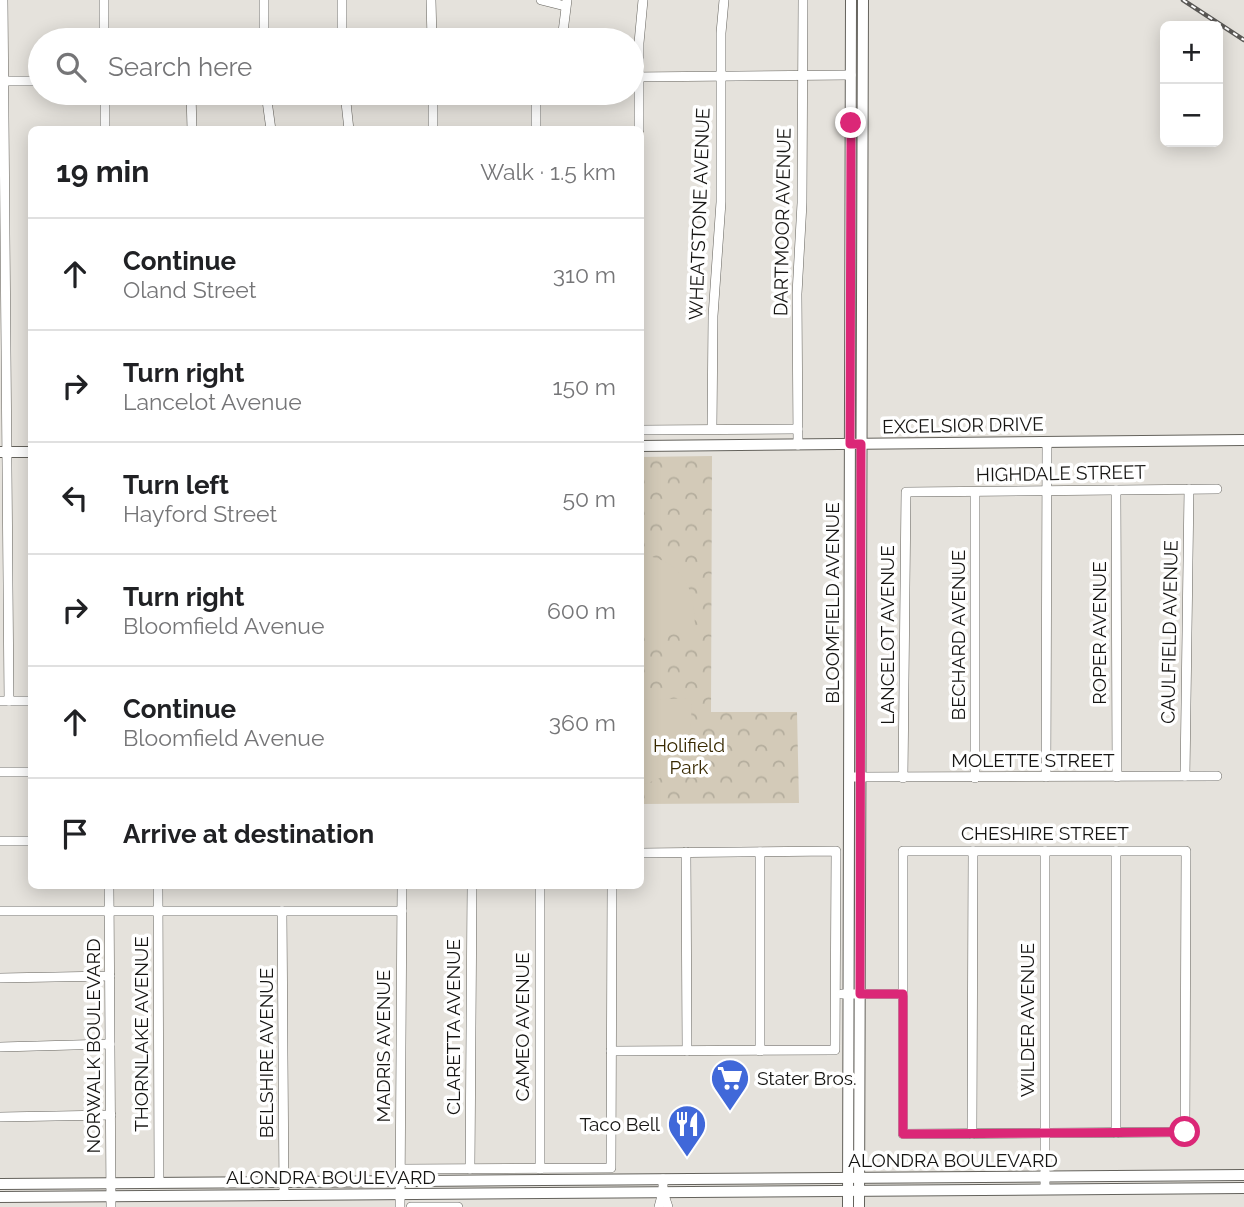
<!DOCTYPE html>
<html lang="en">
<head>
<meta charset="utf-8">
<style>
	body { margin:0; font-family:Raleway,sans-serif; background:#f6f6f6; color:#202124 }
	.controls { position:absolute; right:21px; top:21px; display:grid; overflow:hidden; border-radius:10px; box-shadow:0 4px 18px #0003 }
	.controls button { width:63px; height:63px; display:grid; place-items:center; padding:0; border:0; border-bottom:2px solid #e0e0e0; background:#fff; color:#202124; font:35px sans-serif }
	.stop { position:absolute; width:21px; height:21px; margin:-16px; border:5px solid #db2777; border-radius:50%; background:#fff }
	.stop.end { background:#db2777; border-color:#fff; box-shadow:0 2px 7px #0008 }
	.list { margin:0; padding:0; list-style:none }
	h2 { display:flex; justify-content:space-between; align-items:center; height:91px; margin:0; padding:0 28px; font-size:30px }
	h2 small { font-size:23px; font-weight:400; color:#757577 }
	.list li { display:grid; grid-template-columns:46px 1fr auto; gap:21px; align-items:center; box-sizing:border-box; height:112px; padding:0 28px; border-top:2px solid #e0e0e0 }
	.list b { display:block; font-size:26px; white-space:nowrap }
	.list p { margin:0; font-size:23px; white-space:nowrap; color:#757577 }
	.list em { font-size:23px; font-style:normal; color:#757577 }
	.icon { flex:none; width:38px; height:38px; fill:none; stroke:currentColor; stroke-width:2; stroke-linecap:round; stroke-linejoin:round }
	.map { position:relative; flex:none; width:1244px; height:1207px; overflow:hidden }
	.search { position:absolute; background:#fff; box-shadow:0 4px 18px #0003; left:28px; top:28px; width:616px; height:77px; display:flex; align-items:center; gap:18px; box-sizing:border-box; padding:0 24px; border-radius:38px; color:#757577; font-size:26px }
	.panel { position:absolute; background:#fff; box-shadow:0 4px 18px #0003; left:28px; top:126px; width:616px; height:763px; border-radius:10px }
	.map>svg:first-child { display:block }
	.park { fill:url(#park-crowns) }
	.pitch { fill:#d3cab8 }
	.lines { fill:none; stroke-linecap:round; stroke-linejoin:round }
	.minor-casing { stroke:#64625c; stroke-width:10 }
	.major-casing { stroke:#64625c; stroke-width:12 }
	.minor { stroke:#fff; stroke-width:9 }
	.major { stroke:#fff; stroke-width:10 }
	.rail-casing { stroke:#5a5855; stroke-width:4.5 }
	.rail { stroke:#fff; stroke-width:2; stroke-dasharray:5; stroke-linecap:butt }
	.route { stroke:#db2777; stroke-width:9 }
	.labels { text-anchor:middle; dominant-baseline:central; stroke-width:7; stroke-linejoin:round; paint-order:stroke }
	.street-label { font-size:19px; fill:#161513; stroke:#fff }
	.park-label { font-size:19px; fill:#382901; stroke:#fff }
	.poi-label { font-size:19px; fill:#161513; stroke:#fff; text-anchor:start }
</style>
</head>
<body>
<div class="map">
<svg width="1244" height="1207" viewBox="0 0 1244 1207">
	<defs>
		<pattern id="park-crowns" width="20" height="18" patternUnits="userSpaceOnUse" patternTransform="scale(1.75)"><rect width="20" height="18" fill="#d3cab8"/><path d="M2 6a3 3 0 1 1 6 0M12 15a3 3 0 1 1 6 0" fill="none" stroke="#b4ad9d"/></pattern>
	</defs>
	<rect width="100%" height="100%" fill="#e5e2dc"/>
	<polygon class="park" points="712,456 711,712 797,712 799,803 641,804 640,457"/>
	<g class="pitch">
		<path d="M 640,554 C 687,562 695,590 695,633 L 641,633 Z"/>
		<path d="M 691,698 C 693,742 688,773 641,785 L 641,700 Z"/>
	</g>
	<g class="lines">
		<g class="minor-casing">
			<g id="minor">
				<polyline points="3,0 9,701"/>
				<polyline points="104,0 104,40"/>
				<polyline points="264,0 264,40"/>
				<polyline points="342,0 342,40"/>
				<polyline points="431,0 432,40"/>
				<polyline points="541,0 565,6"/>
				<polyline points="562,40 567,0"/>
				<polyline points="632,77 851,75"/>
				<polyline points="0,81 40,81"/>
				<polyline points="105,93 105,130"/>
				<polyline points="191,93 192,130"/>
				<polyline points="266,93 271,130"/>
				<polyline points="345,93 349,130"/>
				<polyline points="433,93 433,130"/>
				<polyline points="536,93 536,130"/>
				<polyline points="639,130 639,43 643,0"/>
				<polyline points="712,429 713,316 721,202 721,33 724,0"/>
				<polyline points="640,430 798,429"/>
				<polyline points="798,445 797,294 802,203 803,0"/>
				<polyline points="1116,490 1117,777"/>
				<polyline points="0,701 32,701"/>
				<polyline points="0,772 32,772"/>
				<polyline points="1185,776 1189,489"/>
				<polyline points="854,777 1217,776"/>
				<polyline points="1046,777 1047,442"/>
				<polyline points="903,778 906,492 1217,489"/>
				<polyline points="975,778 975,492"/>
				<polyline points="0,841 32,841"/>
				<polygon points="903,851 1186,851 1185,1132 903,1134"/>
				<polyline points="686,852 687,1051"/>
				<polyline points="109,886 111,1207"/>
				<polyline points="158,886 159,1182"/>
				<polyline points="0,911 402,911"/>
				<polyline points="282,911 284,1195"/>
				<polyline points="0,978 110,976"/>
				<polyline points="842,994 903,994"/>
				<polyline points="0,1047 110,1044"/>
				<polyline points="611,1051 835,1050 836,851 640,853"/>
				<polyline points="760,1051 760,852"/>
				<polyline points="0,1117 111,1115"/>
				<polyline points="1116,1133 1116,851"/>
				<polyline points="972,1134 973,851"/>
				<polyline points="400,1169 611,1168 612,886"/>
				<polyline points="470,1169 472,886"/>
				<polyline points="540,1169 540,886"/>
				<polyline points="1045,1189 1045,851"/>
				<polyline points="663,1192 668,1207"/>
				<polyline points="400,1207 402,886"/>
				<polyline points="411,1207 458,1207"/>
				<polyline points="659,1207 663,1192 663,1179"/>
			</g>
		</g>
		<g class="major-casing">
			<g id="major">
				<polyline points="640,446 1244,440"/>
				<polyline points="0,452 32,452"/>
				<polyline points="0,1184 1244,1175"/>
				<polyline points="0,1197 1244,1188"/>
				<polyline points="848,1207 851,0"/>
				<polyline points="859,1207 863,0"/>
			</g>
		</g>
		<use href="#minor" class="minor"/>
		<use href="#major" class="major"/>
		<g class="rail-casing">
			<polyline id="rail" points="1183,0 1244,40"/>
		</g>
		<use href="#rail" class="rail"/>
	</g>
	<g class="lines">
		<polyline class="route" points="851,123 850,444 861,444 860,994 903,994 903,1134 1185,1132"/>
	</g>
	<defs>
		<g id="supermarket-pin" transform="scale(2.0125)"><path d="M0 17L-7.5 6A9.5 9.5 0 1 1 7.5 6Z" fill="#4068d9" stroke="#fff"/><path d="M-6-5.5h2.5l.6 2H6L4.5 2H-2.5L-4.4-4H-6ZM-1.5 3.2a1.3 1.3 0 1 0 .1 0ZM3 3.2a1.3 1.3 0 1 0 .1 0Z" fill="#fff"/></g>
		<g id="restaurant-pin" transform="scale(2.0125)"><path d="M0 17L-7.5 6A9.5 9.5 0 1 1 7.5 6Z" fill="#4068d9" stroke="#fff"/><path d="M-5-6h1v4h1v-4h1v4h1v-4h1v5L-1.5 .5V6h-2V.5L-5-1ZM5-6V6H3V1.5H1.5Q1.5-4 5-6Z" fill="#fff"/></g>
	</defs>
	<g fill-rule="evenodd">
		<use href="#supermarket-pin" x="730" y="1078"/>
		<use href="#restaurant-pin" x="687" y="1124"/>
	</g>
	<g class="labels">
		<g class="street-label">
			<text transform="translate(699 214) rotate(-88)">WHEATSTONE AVENUE</text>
			<text transform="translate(782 222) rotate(-89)">DARTMOOR AVENUE</text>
			<text transform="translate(963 425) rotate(-1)">EXCELSIOR DRIVE</text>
			<text transform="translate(1061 473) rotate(-1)">HIGHDALE STREET</text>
			<text transform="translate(832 603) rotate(-90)">BLOOMFIELD AVENUE</text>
			<text transform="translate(1169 632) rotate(-89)">CAULFIELD AVENUE</text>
			<text transform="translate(1099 633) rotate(-90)">ROPER AVENUE</text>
			<text transform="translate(887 635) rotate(-90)">LANCELOT AVENUE</text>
			<text transform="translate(958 635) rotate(-90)">BECHARD AVENUE</text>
			<text x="1033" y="760">MOLETTE STREET</text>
			<text x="1045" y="833">CHESHIRE STREET</text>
			<text transform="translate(1027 1020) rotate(-90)">WILDER AVENUE</text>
			<text transform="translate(453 1027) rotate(-90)">CLARETTA AVENUE</text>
			<text transform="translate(522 1027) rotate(-90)">CAMEO AVENUE</text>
			<text transform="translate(141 1034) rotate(-90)">THORNLAKE AVENUE</text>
			<text transform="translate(93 1046) rotate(-90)">NORWALK BOULEVARD</text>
			<text transform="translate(383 1046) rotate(-90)">MADRIS AVENUE</text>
			<text transform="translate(266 1053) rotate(-90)">BELSHIRE AVENUE</text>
			<text x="953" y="1160">ALONDRA BOULEVARD</text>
			<text x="331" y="1177">ALONDRA BOULEVARD</text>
		</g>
		<g class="park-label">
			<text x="689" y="745">Holifield<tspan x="689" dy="22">Park</tspan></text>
		</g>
		<g class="poi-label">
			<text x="757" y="1078">Stater Bros.</text>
			<text x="660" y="1124" text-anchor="end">Taco Bell</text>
		</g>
	</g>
</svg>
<div class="controls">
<button>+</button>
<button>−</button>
</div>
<div class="stop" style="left:1185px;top:1132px"></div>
<div class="stop end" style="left:851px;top:123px"></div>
<div class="search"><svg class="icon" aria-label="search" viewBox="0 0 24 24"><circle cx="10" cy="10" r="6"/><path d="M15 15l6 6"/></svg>Search here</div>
<section class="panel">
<h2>19 min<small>Walk · 1.5 km</small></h2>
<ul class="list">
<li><svg class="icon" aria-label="ahead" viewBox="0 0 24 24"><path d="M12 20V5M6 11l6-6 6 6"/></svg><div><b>Continue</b><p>Oland Street</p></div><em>310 m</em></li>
<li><svg class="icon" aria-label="right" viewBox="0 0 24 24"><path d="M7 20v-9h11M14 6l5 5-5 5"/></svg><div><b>Turn right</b><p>Lancelot Avenue</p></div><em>150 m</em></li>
<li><svg class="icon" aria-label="left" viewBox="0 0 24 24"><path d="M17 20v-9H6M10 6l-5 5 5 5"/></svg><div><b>Turn left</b><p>Hayford Street</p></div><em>50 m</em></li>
<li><svg class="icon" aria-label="right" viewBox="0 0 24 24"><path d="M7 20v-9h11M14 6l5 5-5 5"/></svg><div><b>Turn right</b><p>Bloomfield Avenue</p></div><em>600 m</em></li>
<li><svg class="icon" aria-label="ahead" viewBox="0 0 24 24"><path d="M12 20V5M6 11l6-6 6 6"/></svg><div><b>Continue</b><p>Bloomfield Avenue</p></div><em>360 m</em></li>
<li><svg class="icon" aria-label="arrive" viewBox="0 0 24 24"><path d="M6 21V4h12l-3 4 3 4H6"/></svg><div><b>Arrive at destination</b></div></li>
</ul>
</section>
</div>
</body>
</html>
